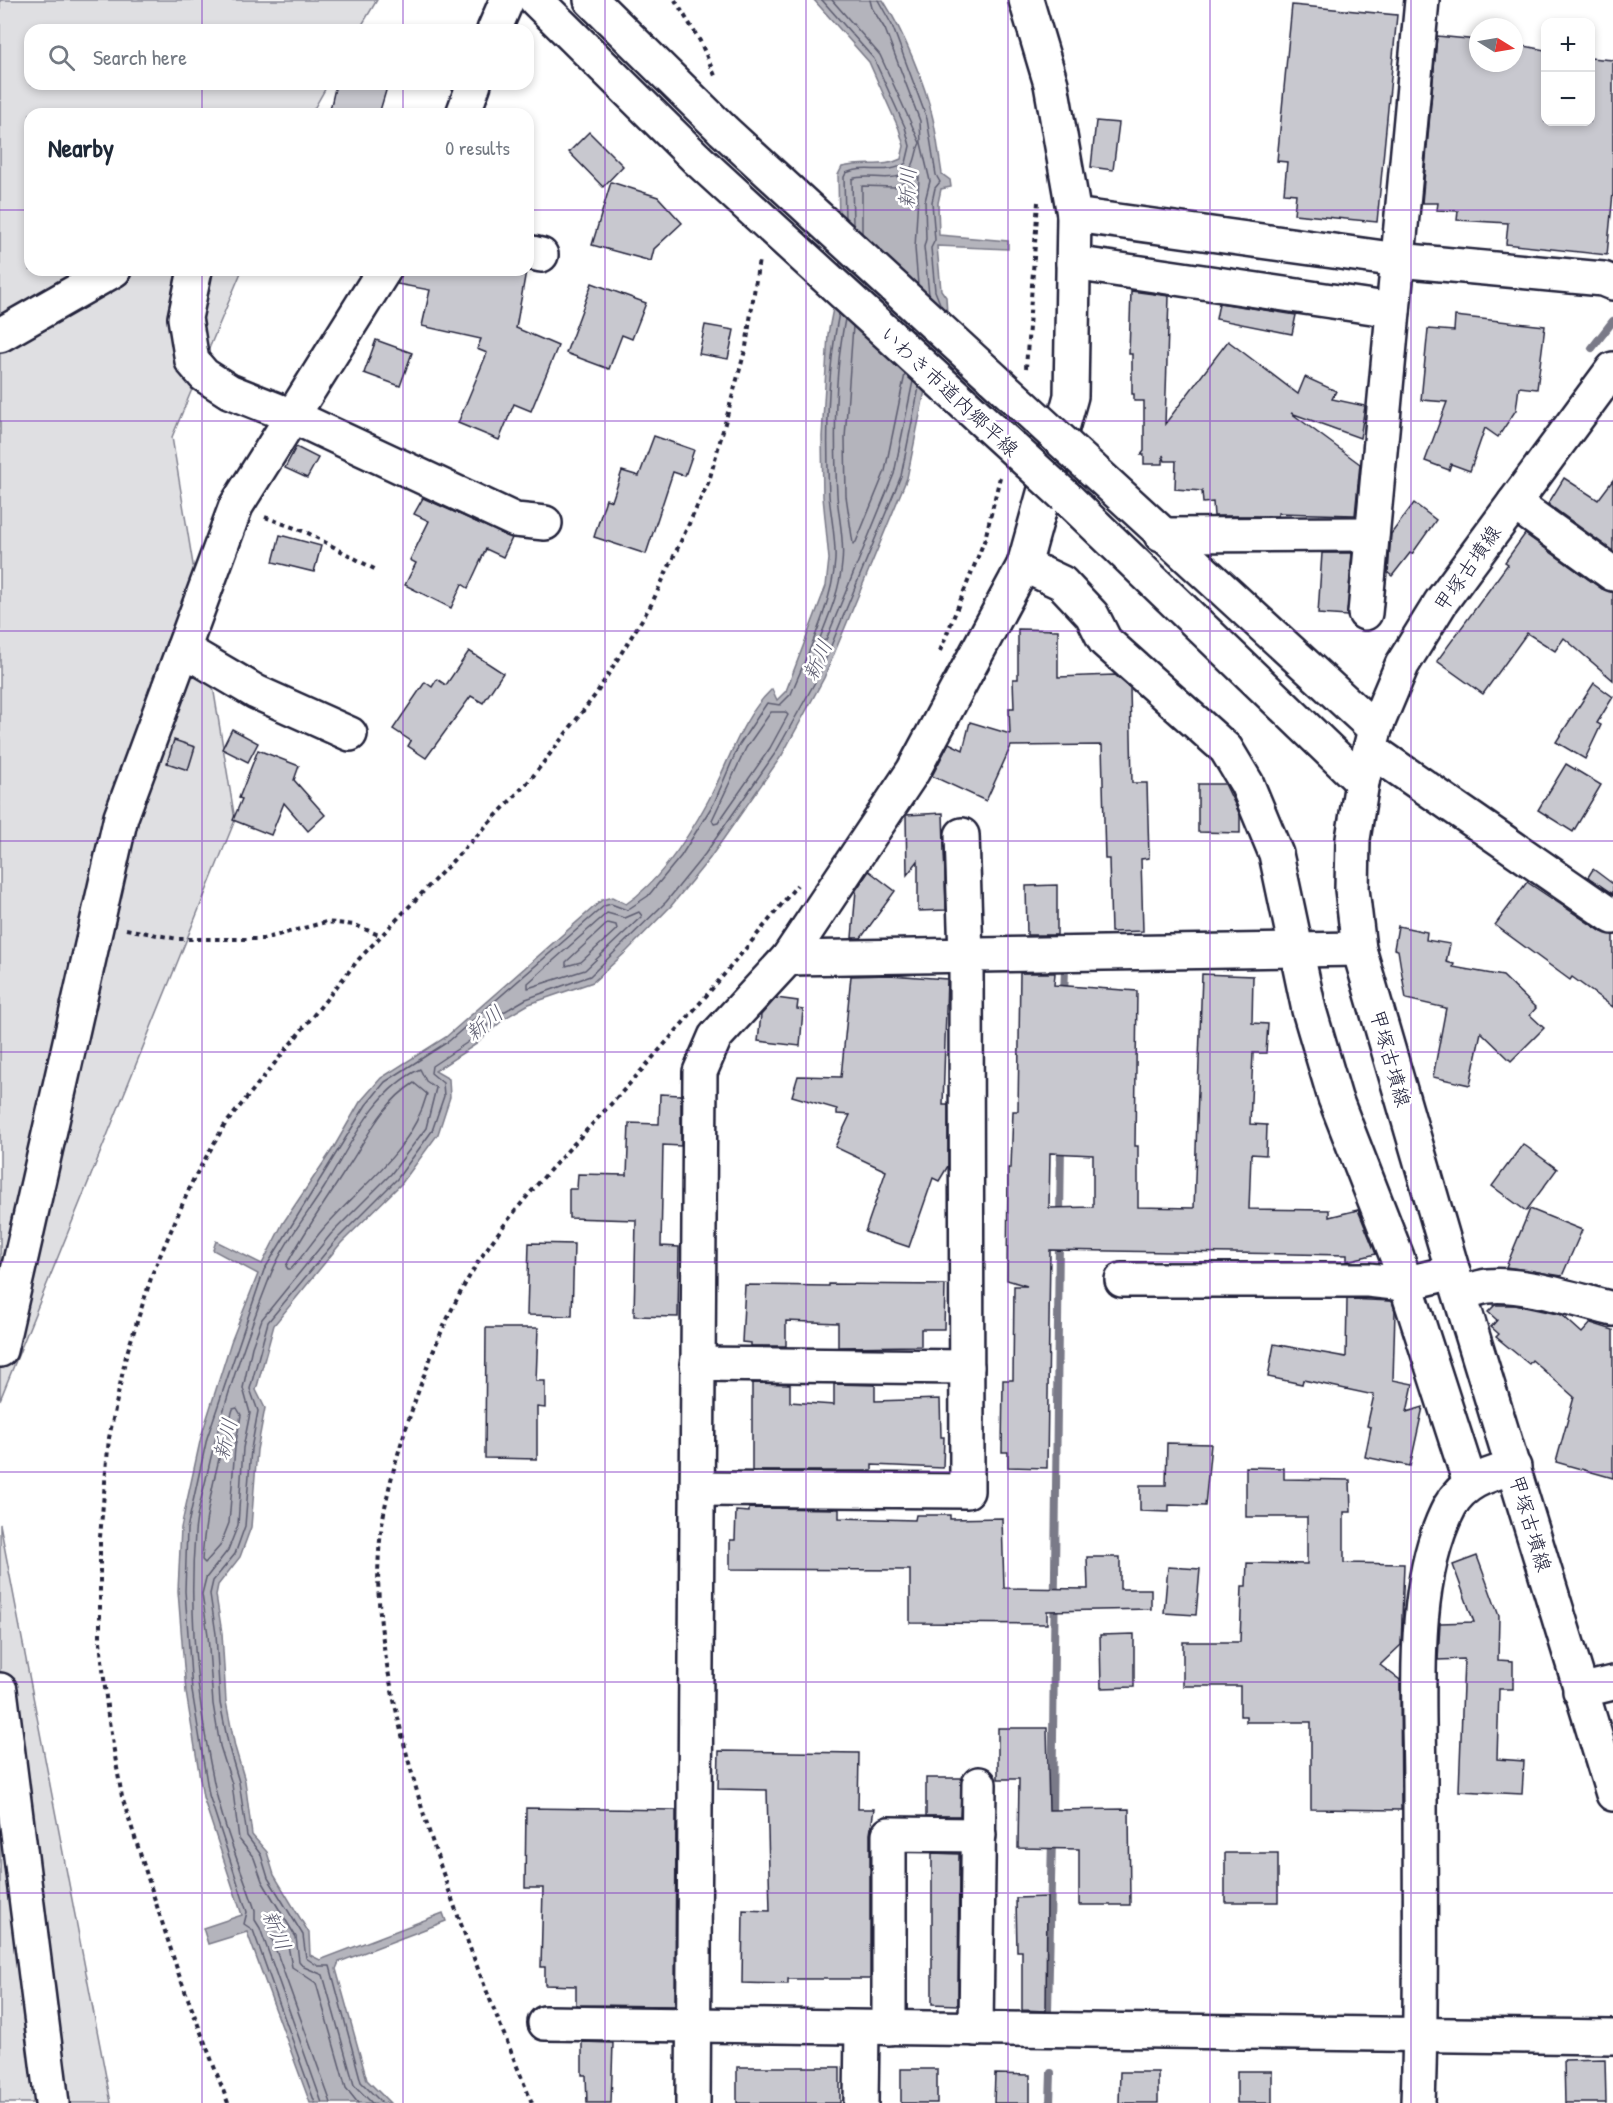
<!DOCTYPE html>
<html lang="en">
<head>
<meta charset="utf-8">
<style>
	body { margin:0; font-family:"Patrick Hand","Klee One",sans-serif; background:#f2f2f3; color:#1f2937 }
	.controls { position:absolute; right:18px; top:18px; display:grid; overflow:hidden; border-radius:12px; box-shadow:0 3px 9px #0003 }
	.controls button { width:54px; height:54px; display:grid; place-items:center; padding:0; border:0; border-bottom:2px solid #e0e1e3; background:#fff; color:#1f2937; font:30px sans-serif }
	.compass { position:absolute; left:1469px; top:18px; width:54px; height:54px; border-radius:50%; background:#fff; box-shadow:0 3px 9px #0003; rotate:101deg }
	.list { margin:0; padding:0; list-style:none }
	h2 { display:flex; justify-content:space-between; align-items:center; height:78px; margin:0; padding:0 24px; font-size:26px }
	h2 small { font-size:20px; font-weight:400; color:#747a83 }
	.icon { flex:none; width:33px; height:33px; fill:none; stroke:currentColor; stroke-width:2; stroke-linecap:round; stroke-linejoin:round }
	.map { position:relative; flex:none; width:1613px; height:2103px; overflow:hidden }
	.search { position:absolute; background:#fff; box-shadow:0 3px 9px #0003; left:24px; top:24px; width:510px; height:66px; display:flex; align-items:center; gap:15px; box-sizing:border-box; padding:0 21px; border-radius:18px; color:#747a83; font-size:22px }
	.panel { position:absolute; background:#fff; box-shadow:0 3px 9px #0003; left:24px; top:108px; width:510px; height:168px; border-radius:18px }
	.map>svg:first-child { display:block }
	.green { fill:#dfdfe2; stroke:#80808e; stroke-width:1.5 }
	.water { fill:#b4b4bc; stroke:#7a7a88; stroke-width:1.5 }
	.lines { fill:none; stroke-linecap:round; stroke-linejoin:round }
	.shore { stroke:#5c5c6f; stroke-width:1.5 }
	.stream { stroke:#7a7a88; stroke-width:8 }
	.building { fill:#c8c8cf; stroke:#22223b; stroke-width:1.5; fill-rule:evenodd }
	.minor-casing { stroke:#22223b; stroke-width:38 }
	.tertiary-casing { stroke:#22223b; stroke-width:38 }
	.secondary-casing { stroke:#22223b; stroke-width:38 }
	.path { stroke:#22223b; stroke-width:4; stroke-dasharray:4.5 4.5; stroke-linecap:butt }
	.minor { stroke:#fff; stroke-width:33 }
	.tertiary { stroke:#fff; stroke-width:33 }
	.secondary { stroke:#fff; stroke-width:33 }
	.tertiary-bridge-casing { stroke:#22223b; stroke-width:38; stroke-linecap:butt }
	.tertiary-bridge { stroke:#fff; stroke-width:33 }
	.grid { fill:none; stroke:#7b2cbf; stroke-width:1.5; stroke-opacity:0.55 }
	.labels { text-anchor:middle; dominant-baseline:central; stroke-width:5; stroke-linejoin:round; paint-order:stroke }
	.street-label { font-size:20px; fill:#22223b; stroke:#fff }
	.water-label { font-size:21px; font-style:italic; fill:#5c5c6f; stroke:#fff }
</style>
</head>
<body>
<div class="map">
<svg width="1613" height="2103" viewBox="0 0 1613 2103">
	<rect width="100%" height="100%" fill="#fff"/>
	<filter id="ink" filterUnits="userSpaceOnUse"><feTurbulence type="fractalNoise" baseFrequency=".0167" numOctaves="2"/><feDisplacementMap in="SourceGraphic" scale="12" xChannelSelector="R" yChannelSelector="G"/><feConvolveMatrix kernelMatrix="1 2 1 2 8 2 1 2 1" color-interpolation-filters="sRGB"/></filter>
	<g filter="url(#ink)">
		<g class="green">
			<polygon points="0,0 377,0 359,30 30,30 30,84 328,84 311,114 30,114 30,270 242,270 172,437 235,820 0,1400"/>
			<polygon points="0,1524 111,2103 0,2103"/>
		</g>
		<path class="water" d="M 814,0 L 883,0 C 903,31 925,83 933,119 C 937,137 939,156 942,174 L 950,180 L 951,187 L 941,189 L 938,203 L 939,235 L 1008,241 L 1008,249 L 937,246 L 941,290 L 946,297 L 947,314 L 931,361 L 907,478 L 824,678 L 782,755 L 710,858 L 671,906 L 627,951 L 593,982 L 529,1004 L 505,1018 L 475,1045 L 435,1071 L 449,1079 L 450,1097 L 438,1134 L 402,1183 L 341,1243 L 274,1325 L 256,1390 L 265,1408 L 257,1450 L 251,1527 L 240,1557 L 218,1585 L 216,1595 L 222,1633 L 226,1702 L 235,1747 L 245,1781 L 252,1835 L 267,1852 L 274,1875 L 309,1933 L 310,1955 L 320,1960 L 443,1913 L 446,1921 L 339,1962 L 336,1969 L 367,2080 L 390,2103 L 310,2103 L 247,1932 L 208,1944 L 203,1928 L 242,1915 L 203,1797 L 186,1692 L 178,1591 L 181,1528 L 201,1437 L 231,1342 L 258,1274 L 213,1250 L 216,1241 L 262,1264 L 283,1223 L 334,1147 L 360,1102 L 381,1078 L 446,1037 L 602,900 L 612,897 L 626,904 C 661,880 688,838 708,801 C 729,763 740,719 772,689 L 777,700 L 786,691 L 826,586 L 829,559 L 823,497 L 822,437 L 828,334 L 840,273 L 838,175 L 842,167 C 864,161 884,168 901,159 L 904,146 L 899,129 L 869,62 Z"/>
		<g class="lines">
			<g class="shore">
				<path d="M 822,0 L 874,59 L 905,127 L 910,146 L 906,163 C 887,176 866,164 846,173 L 844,177 L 845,218"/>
				<path d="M 832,0 L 880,55 L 920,143 C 916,150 916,160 912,166 C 899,187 870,172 852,179 L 853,225"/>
				<polyline points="870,0 872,8 885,29 920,121 921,143 930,181 925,201 926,239 924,247 929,294"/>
				<polyline points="878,0 892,25 927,119 936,175 940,182 935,188 932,202 935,240 931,248 935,291 941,306"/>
				<polyline points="862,233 862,186 894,187 919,177 915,248 918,285"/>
				<path d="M 845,319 C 834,375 834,437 837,494 C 838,516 845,540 842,563 C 840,589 830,613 820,638 L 822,641 L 826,640 L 894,474 L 913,381"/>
				<polyline points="853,326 845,438 846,496 853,544 856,542 885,471 905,374"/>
				<polygon points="771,712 785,712 788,715 770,748 718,823 714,824 712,820 746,748"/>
				<polygon points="607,913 625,918 639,912 642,916 585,970 528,988 528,983"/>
				<polygon points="608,923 616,925 617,929 581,962 566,966 566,962"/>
				<path d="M 414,1083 L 427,1094 C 411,1153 361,1185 323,1229 C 312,1242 303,1256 291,1269 L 288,1269 L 286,1266 C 304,1232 326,1201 347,1168 C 368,1137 381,1104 414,1083 Z"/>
				<path d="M 237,1408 L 241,1415 L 235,1447 L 229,1523 L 220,1546 L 205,1563 L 202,1560 C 205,1509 218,1458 233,1409 Z"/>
				<path d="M 315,2103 L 253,1930 L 244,1924 L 247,1912 L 209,1795 L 192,1691 L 185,1591 L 187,1529 L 207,1438 L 264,1270 L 366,1105 L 385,1082 L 449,1041 L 604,906 L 611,904 L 627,910 L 648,896 L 681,856 L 714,803 L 739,745 L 767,703 L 780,705 L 791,694 C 807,655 833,602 835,560 C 836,539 831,517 829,496 C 826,436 827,372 839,313"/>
				<path d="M 322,2103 L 260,1928 L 255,1920 L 255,1910 C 242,1871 225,1832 216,1792 C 198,1708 188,1618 195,1533 C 196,1515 202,1496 206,1479 C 221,1409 245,1340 271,1274 C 284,1243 306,1216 324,1188 C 351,1145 372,1092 420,1069 L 426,1081 L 436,1088 L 426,1128 L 391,1174 L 331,1234 L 262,1319 L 252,1347 L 243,1388 L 250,1413 L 243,1448 L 238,1525 L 228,1550 L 206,1578 L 202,1594 L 208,1635 L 213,1704 L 220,1746 L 232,1784 L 239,1839 L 254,1858 L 262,1881 L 296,1937 L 299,1961 L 304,1967 L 323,1975 L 354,2085 L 372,2103"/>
				<polyline points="331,2103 264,1917 266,1912 287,1940 292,1967 316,1983 346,2088 358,2103"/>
				<polyline points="382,2103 361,2082 330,1966 318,1966 306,1958 303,1935 268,1878 261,1855 247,1836 239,1782 229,1748 220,1703 216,1634 210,1594 213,1581 235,1554 245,1526 251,1449 258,1411 250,1389 268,1322 337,1239 397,1179 432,1131 444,1096 443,1083 431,1073 432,1066 471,1040 502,1013 526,999 590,976 666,902 705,854 776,752 819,675 901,476 919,387"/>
			</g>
			<g class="stream">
				<polyline points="1592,348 1613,321"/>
				<polyline points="1064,997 1065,968"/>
				<polyline points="1060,1219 1061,1142"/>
				<polyline points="1052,1819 1059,1241"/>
				<polyline points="1048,2011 1052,1838"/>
				<polyline points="1050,2103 1051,2073"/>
			</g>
		</g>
		<g class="building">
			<polygon points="1292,5 1397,15 1377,222 1294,214 1296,194 1284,193 1287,162 1277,161"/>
			<polygon points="1437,36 1478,40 1478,63 1514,63 1514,44 1545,50 1545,122 1590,122 1590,58 1613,60 1613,193 1607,255 1506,244 1508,223 1457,220 1458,211 1437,210 1438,203 1422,203"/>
			<polygon points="336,84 388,84 379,114 329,114"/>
			<polygon points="1096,121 1119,123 1113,170 1091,167"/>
			<polygon points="589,132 623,166 603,187 569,152"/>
			<polygon points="611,182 658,197 682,223 654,249 651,261 592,245"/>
			<polygon points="403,270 526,271 516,328 558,346 531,411 514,404 499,440 458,423 487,353 477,349 481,339 422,326 430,290 397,284"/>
			<polygon points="592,283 646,303 632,339 622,335 609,369 566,353"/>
			<polygon points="1131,291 1169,296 1165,424 1228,341 1298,394 1305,377 1336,391 1332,399 1365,406 1360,438 1291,413 1360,464 1355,515 1278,513 1278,516 1214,516 1213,502 1203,503 1202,491 1175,489 1176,461 1165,461 1163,455 1163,464 1144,464 1144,455 1141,455 1144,451 1144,401 1134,401 1134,394 1132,394 1132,354 1129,354"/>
			<polygon points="1219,303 1296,315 1292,334 1216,319"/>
			<polygon points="1455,316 1545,326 1537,389 1519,387 1516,410 1498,437 1485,428 1470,471 1451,464 1449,470 1425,461 1447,402 1421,400 1428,329 1454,331"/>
			<polygon points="705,325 734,330 728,359 699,354"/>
			<polygon points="376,340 412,353 400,386 364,373"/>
			<polygon points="654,436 694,450 685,476 673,472 646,554 594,537 606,499 612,501 622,471 639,476"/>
			<polygon points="296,447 318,458 307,478 285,468"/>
			<polygon points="1564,478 1598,500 1613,480 1613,551 1548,504"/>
			<polygon points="423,498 512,538 503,557 486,549 468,588 462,584 451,608 405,585 416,563 410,560 429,521 414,514"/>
			<polygon points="1414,503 1436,520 1412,554 1410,553 1392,576 1388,573 1391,534"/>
			<polygon points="1525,534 1602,589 1613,592 1613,680 1564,638 1555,651 1527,633 1483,694 1437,661 1508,564 1505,562"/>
			<polygon points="280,535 321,546 314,572 273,562"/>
			<polygon points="1322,553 1352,553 1347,616 1318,614"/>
			<polygon points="1018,629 1058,630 1058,677 1115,675 1130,688 1132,783 1147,783 1149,858 1141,859 1143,931 1111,932 1109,859 1105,859 1102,745 1011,746 986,801 932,776 949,743 963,750 970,722 1010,734 1009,708 1014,708 1013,679 1018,679"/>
			<polygon points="469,651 503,673 483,703 471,696 426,758 408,746 411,741 393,729 425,682 432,687 437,679 446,685"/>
			<polygon points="1594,683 1613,697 1597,723 1601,725 1585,759 1556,742"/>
			<polygon points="232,729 258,743 248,762 222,749"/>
			<polygon points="174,740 195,747 188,770 167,763"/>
			<polygon points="258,750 299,766 294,780 325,815 308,831 284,803 271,835 233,820 242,799 239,798"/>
			<polygon points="1566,764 1601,785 1573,832 1538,810"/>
			<polygon points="1198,784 1225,784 1240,815 1240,833 1198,832"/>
			<polygon points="943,813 946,910 918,911 918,861 907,875 906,815"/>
			<polygon points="1593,869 1613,884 1613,894 1588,877"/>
			<polygon points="869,871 895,891 861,938 852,938 856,890"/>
			<polygon points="1527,882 1602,932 1613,935 1613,1007 1572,977 1570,980 1495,925"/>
			<polygon points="1057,885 1057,935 1027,935 1026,886"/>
			<polygon points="1398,926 1427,932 1426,940 1450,944 1446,962 1454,964 1453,967 1503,976 1536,1008 1530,1015 1544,1028 1511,1061 1481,1032 1470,1085 1433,1077 1446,1008 1406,999 1398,950 1394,949"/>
			<path d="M 1020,973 L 1055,973 L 1054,985 L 1137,991 L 1135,1146 L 1138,1146 L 1138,1207 L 1194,1208 L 1202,974 L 1253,976 L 1252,1023 L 1268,1024 L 1266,1053 L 1253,1053 L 1250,1124 L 1267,1125 L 1266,1155 L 1251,1154 L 1249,1209 L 1329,1210 L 1329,1217 L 1358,1210 L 1376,1254 L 1347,1261 L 1347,1255 L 1050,1250 L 1047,1468 L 1008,1467 L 1008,1452 L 1002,1452 L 1003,1380 L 1013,1380 L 1014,1286 L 1027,1286 L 1007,1280 L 1008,1168 L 1011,1168 L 1013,1111 L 1018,1111 ZM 1050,1153 L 1093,1155 L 1093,1207 L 1049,1208 Z"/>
			<polygon points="889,975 947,979 943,1105 948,1105 948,1166 939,1181 933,1178 909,1247 865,1232 886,1171 835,1147 850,1115 837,1114 837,1109 792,1096 798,1076 841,1077 851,976"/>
			<polygon points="776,998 798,1001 797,1009 803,1010 800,1046 758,1041 761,1015"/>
			<polygon points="660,1094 681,1095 681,1146 663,1145 661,1246 679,1247 678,1317 634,1316 636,1220 569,1218 569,1189 577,1189 578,1174 627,1175 629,1123 659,1124"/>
			<polygon points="1523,1144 1557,1169 1526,1211 1492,1186"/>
			<polygon points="1530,1209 1582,1230 1562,1276 1506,1267"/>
			<polygon points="529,1243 574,1244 572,1316 527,1315"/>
			<polygon points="829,1284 945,1285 944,1329 921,1329 921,1346 838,1347 838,1323 786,1321 786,1346 751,1346 751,1343 742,1342 745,1285 829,1286"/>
			<polygon points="1347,1299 1392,1301 1395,1311 1393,1380 1413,1384 1407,1412 1423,1407 1410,1466 1365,1457 1371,1427 1367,1426 1374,1395 1303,1380 1302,1384 1268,1377 1274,1344 1346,1357"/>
			<polygon points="1495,1305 1515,1305 1562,1315 1582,1333 1591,1323 1613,1330 1613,1478 1556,1462 1574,1397 1532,1360 1529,1364 1496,1337 1499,1334 1491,1327 1497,1320 1488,1312"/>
			<polygon points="486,1328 538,1328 536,1381 545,1381 545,1408 537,1407 537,1459 485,1458"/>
			<polygon points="752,1383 790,1384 790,1402 834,1405 834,1384 875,1385 875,1401 940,1399 941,1437 944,1437 943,1468 872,1465 872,1471 752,1471"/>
			<polygon points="1167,1443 1211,1444 1205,1506 1169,1505 1169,1512 1140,1511 1140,1485 1166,1485"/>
			<polygon points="1246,1467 1284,1468 1284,1479 1350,1480 1351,1512 1344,1512 1344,1563 1404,1564 1401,1645 1380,1665 1400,1680 1401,1810 1311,1809 1311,1722 1246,1722 1246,1716 1240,1716 1240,1686 1183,1686 1183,1642 1240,1642 1242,1586 1246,1586 1247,1563 1307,1564 1307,1517 1246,1517"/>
			<polygon points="749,1508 839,1509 839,1518 915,1520 916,1515 950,1515 950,1519 1002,1518 1004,1588 1088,1589 1087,1557 1120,1557 1120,1589 1151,1589 1151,1609 1047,1611 1047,1624 910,1623 910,1570 730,1569 730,1540 735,1540 736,1511 749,1512"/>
			<polygon points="1477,1556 1499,1616 1498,1660 1513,1661 1513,1689 1499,1689 1497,1759 1524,1761 1522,1794 1459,1791 1464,1659 1438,1660 1440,1623 1474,1622 1453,1565"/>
			<polygon points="1168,1567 1200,1569 1196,1615 1164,1613"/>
			<polygon points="1134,1634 1134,1687 1101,1688 1100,1635"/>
			<polygon points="998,1728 1047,1728 1049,1810 1129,1809 1130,1905 1079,1905 1079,1849 1018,1848 1019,1779 998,1779"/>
			<polygon points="719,1751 859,1753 858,1809 874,1809 870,1834 870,1979 788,1979 788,1984 742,1983 743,1910 770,1911 767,1790 718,1789"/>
			<polygon points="926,1778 962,1778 960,1816 926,1816"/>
			<polygon points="526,1808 676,1810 675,2006 576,2005 576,1986 545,1985 545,1967 541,1967 543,1888 525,1888"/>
			<polygon points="932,1853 959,1854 958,2005 932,2004"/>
			<rect x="1225" y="1853" width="53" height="49"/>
			<polygon points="1047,1897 1046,2011 1022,2010 1022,1951 1017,1951 1016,1898"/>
			<polygon points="582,2042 613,2043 611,2103 587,2103 586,2075 582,2075"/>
			<polygon points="1605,2059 1606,2103 1565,2103 1564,2060"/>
			<rect x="737" y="2067" width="103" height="36"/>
			<rect x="901" y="2069" width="36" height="34"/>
			<rect x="1237" y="2071" width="35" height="32"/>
			<polygon points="1120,2072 1158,2072 1158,2103 1119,2103"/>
			<polygon points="995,2074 1030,2075 1030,2103 994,2103"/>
		</g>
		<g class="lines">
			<g class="minor-casing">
				<g id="minor">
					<polyline points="1026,0 1051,84 1074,215 1398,260 1603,279 1613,283"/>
					<polyline points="528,252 541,255"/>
					<polyline points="1073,263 1393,310"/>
					<polyline points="195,270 185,318 192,361 204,375 229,391 292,416 515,520 545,523"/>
					<polyline points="0,335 114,270"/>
					<polyline points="1514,503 1613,574"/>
					<polyline points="1161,535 1372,534"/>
					<polyline points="1024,565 1062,583 1092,615 1105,641 1226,749 1247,784 1276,854 1309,1010 1335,1098 1397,1257 1470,1483"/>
					<polyline points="1365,613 1422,0"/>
					<polyline points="183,649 256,692 350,734"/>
					<polyline points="1370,749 1613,917"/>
					<polyline points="788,958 1359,949"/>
					<polyline points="1122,1280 1368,1280 1404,1284 1453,1272"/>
					<path d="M 1461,1294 C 1470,1291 1479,1287 1488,1286 C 1521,1282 1580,1301 1613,1309"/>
					<polyline points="697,1364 967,1367"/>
					<polyline points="697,1489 967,1491 966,956 962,835"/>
					<polyline points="1580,1691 1613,1683"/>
					<polyline points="545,2023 1613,2037"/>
					<polyline points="889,2028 889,1834 979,1835"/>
					<polyline points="976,2029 979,1784"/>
					<polyline points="693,2103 700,1072 715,1037 788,958 913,771 1024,565 1071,396 1074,215"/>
					<polyline points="861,2103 862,2028"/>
					<path d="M 1418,2103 C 1422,1998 1420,1894 1420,1789 C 1420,1703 1409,1583 1450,1506 C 1464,1481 1488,1475 1514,1467"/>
				</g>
			</g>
			<g class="tertiary-casing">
				<g id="tertiary">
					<polyline points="536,0 697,159"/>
					<polyline points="591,0 723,130"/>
					<polyline points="494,30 507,0"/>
					<polyline points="463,114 474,84"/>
					<polyline points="1092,469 1375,729"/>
					<polyline points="1065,496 1362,782"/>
					<polyline points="0,1350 121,817 236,506 384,270"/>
					<polyline points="0,1690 52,2103"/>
				</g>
			</g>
			<g class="secondary-casing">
				<polyline id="secondary" points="1613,369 1441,602 1402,665 1375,729 1362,782 1353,839 1352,889 1359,949 1453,1272 1613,1794"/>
			</g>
			<g class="path">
				<polyline points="675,0 700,41 716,78"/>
				<polyline points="1026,368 1038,202"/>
				<polyline points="265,517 308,533 378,571"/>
				<polyline points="940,651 985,539 1000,477"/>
				<polyline points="126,929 178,939 263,939 326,922 355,925 381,936"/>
				<polyline points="228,2103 179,1975 122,1797 108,1716 100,1641 100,1537 109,1438 126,1356 153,1272 193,1180 224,1126 359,959 530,780 596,694 651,605 709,481 746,347 759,259"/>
				<path d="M 532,2103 C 482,1981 432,1860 401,1731 C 386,1667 372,1599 381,1532 C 387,1486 401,1442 416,1398 C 436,1339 461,1282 499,1232 C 539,1178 587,1131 632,1081 C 689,1017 744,952 797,885"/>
			</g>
			<use href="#minor" class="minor"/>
			<use href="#tertiary" class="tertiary"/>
			<use href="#secondary" class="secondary"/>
			<g class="tertiary-bridge-casing">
				<g id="tertiary-bridge">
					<polyline points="723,130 1092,469"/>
					<polyline points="697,159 1065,496"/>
				</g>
			</g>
			<use href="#tertiary-bridge" class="tertiary-bridge"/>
		</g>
	</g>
	<path class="grid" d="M 202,0 L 202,30M 403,0 L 403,30M 605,0 L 605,2103M 806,0 L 806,2103M 1008,0 L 1008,2103M 1210,0 L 1210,2103M 1411,0 L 1411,2103M 202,84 L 202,114M 403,84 L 403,114M 0,210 L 30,210M 528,210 L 1613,210M 202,270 L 202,2103M 403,270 L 403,2103M 0,421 L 1613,421M 0,631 L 1613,631M 0,841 L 1613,841M 0,1052 L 1613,1052M 0,1262 L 1613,1262M 0,1472 L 1613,1472M 0,1682 L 1613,1682M 0,1893 L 1613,1893"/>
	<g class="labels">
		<g class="street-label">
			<text transform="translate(950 391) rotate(43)">いわき市道内郷平線</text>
			<text transform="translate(1467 568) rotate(-55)">甲塚古墳線</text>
			<text transform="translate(1391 1058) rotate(74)">甲塚古墳線</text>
			<text transform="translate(1531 1523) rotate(73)">甲塚古墳線</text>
		</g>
		<g class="water-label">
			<text transform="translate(907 188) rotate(-87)">新川</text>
			<text transform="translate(817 660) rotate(-65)">新川</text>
			<text transform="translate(484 1023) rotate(-39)">新川</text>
			<text transform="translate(225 1439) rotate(-76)">新川</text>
			<text transform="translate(277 1930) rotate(68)">新川</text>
		</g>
	</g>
</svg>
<div class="controls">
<button>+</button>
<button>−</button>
</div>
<svg class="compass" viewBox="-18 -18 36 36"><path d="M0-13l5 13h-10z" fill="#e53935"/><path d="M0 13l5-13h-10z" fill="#747a83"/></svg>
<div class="search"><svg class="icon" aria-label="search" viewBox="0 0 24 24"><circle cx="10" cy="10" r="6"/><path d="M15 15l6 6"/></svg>Search here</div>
<section class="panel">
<h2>Nearby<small>0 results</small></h2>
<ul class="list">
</ul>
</section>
</div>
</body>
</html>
